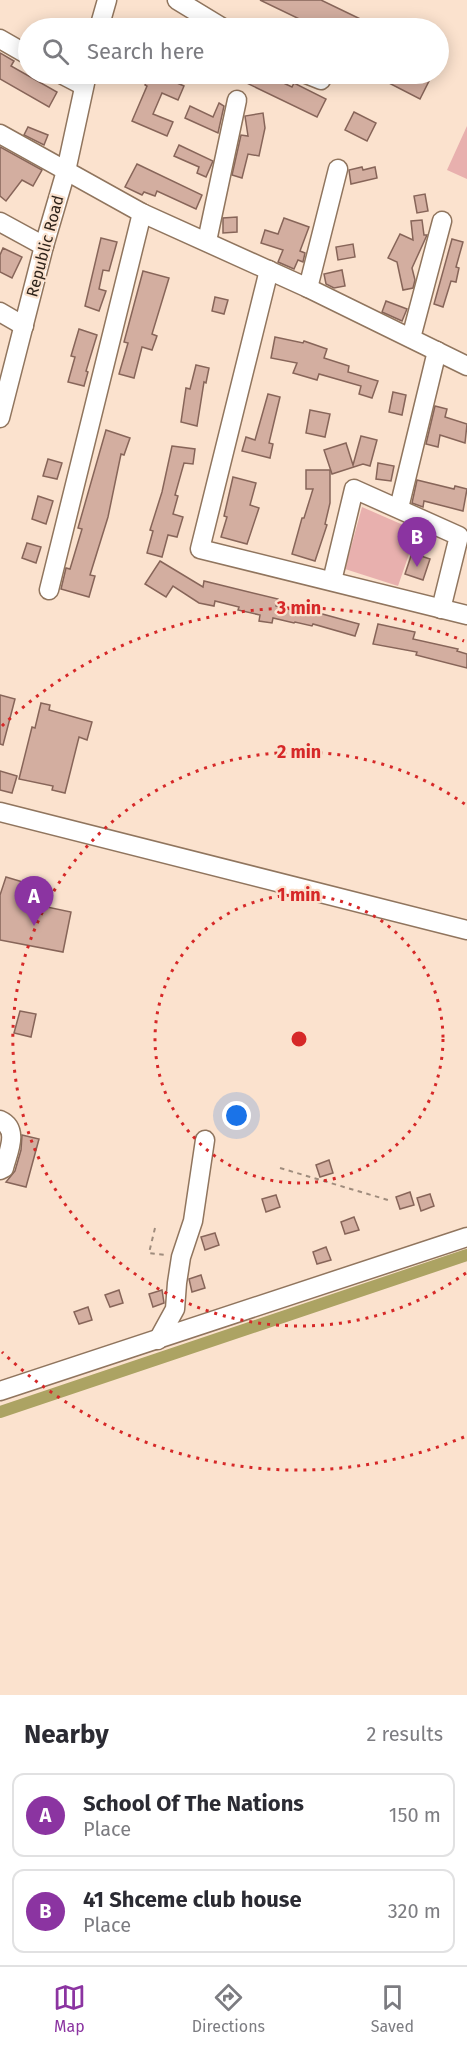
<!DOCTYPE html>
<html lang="en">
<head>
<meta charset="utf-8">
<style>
	body { margin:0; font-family:"Fira Sans",sans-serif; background:#f7f7f7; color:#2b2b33 }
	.you { position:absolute; left:237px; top:1116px; width:21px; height:21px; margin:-15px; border:4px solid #fff; border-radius:50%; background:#1a73e8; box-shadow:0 0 0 9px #1a73e833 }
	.badge { display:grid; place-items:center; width:39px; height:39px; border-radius:50%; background:#8b34a1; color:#fff; font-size:20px; font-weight:700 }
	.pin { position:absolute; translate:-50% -50px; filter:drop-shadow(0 2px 3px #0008) }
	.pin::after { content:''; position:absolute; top:32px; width:21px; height:18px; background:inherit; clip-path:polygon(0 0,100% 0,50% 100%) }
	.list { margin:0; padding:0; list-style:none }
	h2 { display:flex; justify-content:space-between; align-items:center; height:78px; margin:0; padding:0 24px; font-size:26px }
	h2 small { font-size:20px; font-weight:400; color:#7c7c81 }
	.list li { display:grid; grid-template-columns:39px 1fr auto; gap:18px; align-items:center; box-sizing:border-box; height:84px; margin:0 12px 12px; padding:0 12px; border:2px solid #e1e1e2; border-radius:12px }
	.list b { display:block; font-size:22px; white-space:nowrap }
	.list p { margin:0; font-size:20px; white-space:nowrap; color:#7c7c81 }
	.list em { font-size:20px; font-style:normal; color:#7c7c81 }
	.icon { flex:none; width:33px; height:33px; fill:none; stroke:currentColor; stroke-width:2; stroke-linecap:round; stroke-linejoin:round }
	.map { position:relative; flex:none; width:467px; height:1695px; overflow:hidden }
	.search { position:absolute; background:#fff; box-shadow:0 3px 15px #0003; left:18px; right:18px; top:18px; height:66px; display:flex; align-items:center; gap:15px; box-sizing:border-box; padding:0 21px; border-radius:33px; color:#7c7c81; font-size:22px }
	.sheet { height:270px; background:#fff }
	nav { display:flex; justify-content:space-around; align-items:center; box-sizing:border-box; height:84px; border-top:2px solid #e1e1e2; background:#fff; font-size:16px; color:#7c7c81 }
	nav a { display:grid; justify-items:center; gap:3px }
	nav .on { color:#8b34a1 }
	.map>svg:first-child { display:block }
	.park { fill:#e8b0ae }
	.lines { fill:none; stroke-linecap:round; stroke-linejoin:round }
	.canal { stroke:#aca363; stroke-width:12 }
	.building { fill:#d3aea0; stroke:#876559; stroke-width:1.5 }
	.minor-casing { stroke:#90755e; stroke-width:21 }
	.path { stroke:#9f8c7d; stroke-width:2; stroke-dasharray:4.5 4.5; stroke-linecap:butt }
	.minor { stroke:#fff; stroke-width:18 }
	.ring { fill:none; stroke:#d62828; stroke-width:3; stroke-dasharray:3 6 }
	.labels { text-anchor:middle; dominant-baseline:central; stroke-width:4.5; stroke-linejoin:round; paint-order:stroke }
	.street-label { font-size:16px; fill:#2e231a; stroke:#fbe2ce }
	.centre { fill:#d62828; stroke:#fbe2ce; stroke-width:3 }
	.ring-label { font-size:18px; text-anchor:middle; font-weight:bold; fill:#d62828; stroke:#fbe2ce; stroke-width:4.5; stroke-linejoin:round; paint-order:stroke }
</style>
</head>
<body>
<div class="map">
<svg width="467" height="1695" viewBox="0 0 467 1695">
	<rect width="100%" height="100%" fill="#fbe2ce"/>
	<g class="park">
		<polygon points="467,126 467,179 447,170"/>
		<polygon points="362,507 417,531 398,586 345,569"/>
	</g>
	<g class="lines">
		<polyline class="canal" points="0,1412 467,1255"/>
	</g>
	<g class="building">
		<polygon points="260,0 321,0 379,28 318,28"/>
		<polygon points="0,53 14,61 11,66 57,92 49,107 0,79"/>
		<polygon points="150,74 156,74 184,86 178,100 162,93 153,114 173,122 167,136 132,121 147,86 145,85"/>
		<polygon points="228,74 264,74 292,87 294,83 326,99 317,117"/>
		<polygon points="387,74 414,74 429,81 420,99 383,80"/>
		<polygon points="219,103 224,106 218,133 185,118 190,106 213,117"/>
		<polygon points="354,112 376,123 367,141 345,130"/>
		<polygon points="263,113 265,128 259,156 248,154 242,178 232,175 241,135 248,136 245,116"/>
		<polygon points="28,127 48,135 44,145 24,135"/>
		<polygon points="179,145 213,161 206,177 197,173 199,167 174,156"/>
		<polygon points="0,147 42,170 33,186 22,180 6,201 0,196"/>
		<polygon points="137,164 202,195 196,209 157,191 155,196 144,192 142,195 125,187"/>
		<polygon points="362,167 363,170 375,167 377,178 351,184 349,170"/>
		<polygon points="425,194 428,211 417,213 414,196"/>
		<polygon points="237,217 237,232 223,233 223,218"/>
		<polygon points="284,218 309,227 300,251 305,253 303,262 298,260 294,269 278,262 283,250 261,243 265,230 278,234"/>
		<polygon points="422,220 424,235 427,235 412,268 415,280 413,288 403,290 397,262 388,258 400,234 413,240 411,221"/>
		<polygon points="101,238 117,242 109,271 103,270 99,289 106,291 99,311 85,306"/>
		<polygon points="452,239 463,242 456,267 459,268 456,282 451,281 443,307 434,304"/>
		<polygon points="353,244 355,257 338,260 336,247"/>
		<polygon points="3,248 22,257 12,278 0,272 0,255"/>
		<polygon points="342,270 345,286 334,288 326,284 324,274"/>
		<polygon points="143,271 169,278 152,334 157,336 152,350 142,347 134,378 119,374 128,343 124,342"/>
		<polygon points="215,297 228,300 224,314 212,311"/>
		<polygon points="386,301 407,309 402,321 382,312"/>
		<polygon points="79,329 97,335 86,371 88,372 84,386 68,382 75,357 71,356"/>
		<polygon points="275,337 303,343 304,341 327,349 324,358 349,366 348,372 378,381 372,398 359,394 361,386 319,374 317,380 293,373 297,363 271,358"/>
		<polygon points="196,365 209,368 206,383 204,382 197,426 181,422 186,388 190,389"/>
		<polygon points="393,392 406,395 402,415 389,412"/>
		<polygon points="268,394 280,397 269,443 273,444 270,458 242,451 246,437 255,440"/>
		<polygon points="435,406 447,409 445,417 467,424 465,443 440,435 438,447 426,444"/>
		<polygon points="310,410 330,414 325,437 306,433"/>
		<polygon points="106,430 130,438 124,455 121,454 108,517 90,575 95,576 89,597 61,589 66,568 70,569 82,529 78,528"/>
		<polygon points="361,436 377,440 370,466 363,464 332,474 324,450 346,443 353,465"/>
		<polygon points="172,446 195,449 193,464 184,463 175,495 178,496 173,514 183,517 177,537 168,535 162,557 147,553 153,531 150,530 162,492"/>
		<polygon points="48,459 62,463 57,479 43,476"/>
		<polygon points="378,463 394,466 391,481 376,479"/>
		<polygon points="306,470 330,470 330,503 325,524 327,525 315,561 292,554 302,518 304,518 313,489 306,489"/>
		<polygon points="233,477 256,483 250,505 259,508 247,544 221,537 227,517 224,516"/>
		<polygon points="417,480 454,489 455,486 467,489 463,511 424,501 423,507 412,503"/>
		<polygon points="38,496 53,501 46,524 32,519"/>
		<polygon points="27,543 41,547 36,563 22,558"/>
		<polygon points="412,553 430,559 423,580 405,574"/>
		<polygon points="160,561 203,587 204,581 278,599 276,606 303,613 304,609 359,624 355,636 313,624 312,626 295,622 294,623 273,618 272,623 259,621 260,615 238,610 239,607 215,601 214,606 199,603 173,586 166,597 145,584"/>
		<polygon points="378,624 415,632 413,639 458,649 457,651 467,654 467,668 416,655 417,652 373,644"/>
		<polygon points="0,695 15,699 3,745 0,744"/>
		<polygon points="41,703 50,705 49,710 92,722 87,740 79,737 65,793 52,790 53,786 19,779 32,727 35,728"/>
		<polygon points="0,771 17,776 12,793 0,790"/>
		<polygon points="6,877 33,885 28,903 71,912 63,952 0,940 0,895"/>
		<polygon points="20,1011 36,1014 31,1037 14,1033"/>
		<polygon points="22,1135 39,1139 26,1187 6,1182 15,1171 21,1150"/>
		<polygon points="329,1160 333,1173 320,1177 316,1165"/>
		<polygon points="410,1192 414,1205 400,1209 396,1197"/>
		<polygon points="430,1194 434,1206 421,1211 417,1198"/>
		<polygon points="276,1195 280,1207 266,1212 262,1199"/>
		<polygon points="354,1217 359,1230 345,1234 341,1222"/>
		<polygon points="215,1233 219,1245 205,1250 201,1237"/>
		<polygon points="326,1247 331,1260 317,1264 313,1252"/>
		<polygon points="201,1275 205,1288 192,1292 189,1279"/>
		<polygon points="119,1290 123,1303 110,1307 105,1295"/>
		<polygon points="162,1290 164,1303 153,1307 149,1294"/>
		<polygon points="88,1307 92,1320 79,1324 74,1312"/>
	</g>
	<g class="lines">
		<g class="minor-casing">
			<g id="minor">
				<polyline points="177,0 223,28"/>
				<polyline points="99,28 107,0"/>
				<polyline points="0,39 28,55"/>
				<polyline points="61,74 84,86"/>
				<polyline points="306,74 321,80"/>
				<polyline points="0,134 142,213 308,288 467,366"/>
				<polyline points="0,222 44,246"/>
				<polyline points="207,241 237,100"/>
				<polyline points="269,270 200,549 467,615"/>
				<polyline points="308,288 338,169"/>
				<polyline points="0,312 24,326"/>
				<polyline points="411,338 442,221"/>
				<polyline points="0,418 44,246 66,171 87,74"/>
				<polyline points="399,508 437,351"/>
				<polyline points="332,581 354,489 459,536 441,609"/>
				<polyline points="49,590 142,213"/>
				<polyline points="0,812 467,930"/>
				<path d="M 0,1120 C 20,1129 8,1152 4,1168 L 0,1170"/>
				<polyline points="158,1340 175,1309 177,1283 181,1257 193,1221 205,1140"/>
				<polyline points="0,1391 467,1237"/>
			</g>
		</g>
		<g class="path">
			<polyline points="293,28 296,23"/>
			<polyline points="280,1168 388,1200"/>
			<polyline points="155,1228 149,1253 167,1255"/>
		</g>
		<use href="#minor" class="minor"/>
	</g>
	<g class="ring">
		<circle cx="299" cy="1039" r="144"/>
		<path d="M466 1273A287 287 0 1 1 466 805"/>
		<path d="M464 1437A431 431 0 0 1 2 1352M2 726A431 431 0 0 1 464 641"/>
	</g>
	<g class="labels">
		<g class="street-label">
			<text transform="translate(45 246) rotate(-75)">Republic Road</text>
		</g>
	</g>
	<circle cx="299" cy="1039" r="9" class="centre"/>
	<g class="ring-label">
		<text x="299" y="614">3 min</text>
		<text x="299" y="758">2 min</text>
		<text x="299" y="901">1 min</text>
	</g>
</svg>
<div class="you"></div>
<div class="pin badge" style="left:34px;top:926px">A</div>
<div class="pin badge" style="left:417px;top:567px">B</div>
<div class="search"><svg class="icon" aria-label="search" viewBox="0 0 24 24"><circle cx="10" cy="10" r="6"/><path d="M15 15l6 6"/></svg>Search here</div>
</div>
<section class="sheet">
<h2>Nearby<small>2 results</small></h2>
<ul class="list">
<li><span class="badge">A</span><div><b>School Of The Nations</b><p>Place</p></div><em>150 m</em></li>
<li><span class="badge">B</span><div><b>41 Shceme club house</b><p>Place</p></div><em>320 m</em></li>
</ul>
</section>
<nav>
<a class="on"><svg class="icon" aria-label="map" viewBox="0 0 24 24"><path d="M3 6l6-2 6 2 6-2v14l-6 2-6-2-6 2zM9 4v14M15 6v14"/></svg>Map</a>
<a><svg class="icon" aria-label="directions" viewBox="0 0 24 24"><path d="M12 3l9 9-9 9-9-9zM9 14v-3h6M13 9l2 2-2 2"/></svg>Directions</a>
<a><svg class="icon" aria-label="saved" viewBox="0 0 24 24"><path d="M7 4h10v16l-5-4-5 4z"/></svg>Saved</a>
</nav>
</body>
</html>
